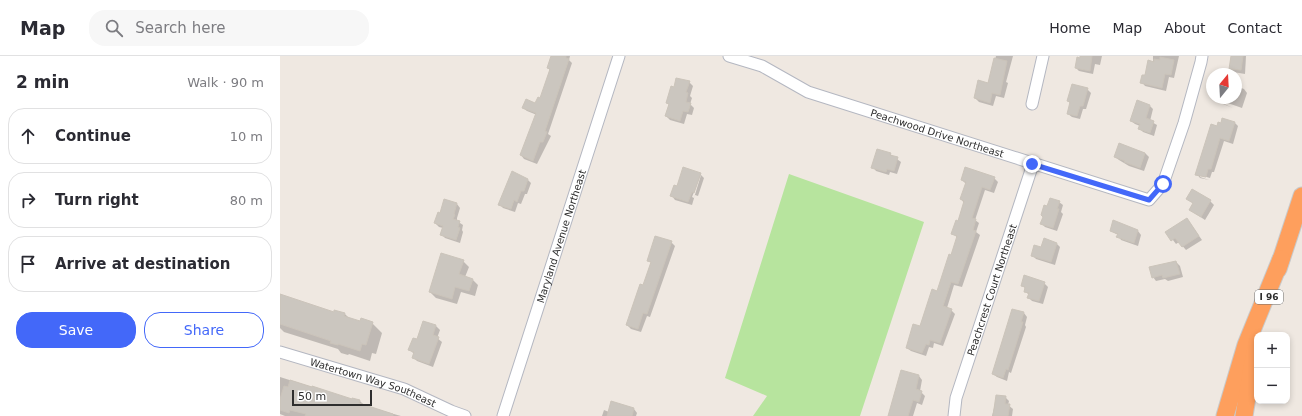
<!DOCTYPE html>
<html lang="en">
<head>
<meta charset="utf-8">
<style>
	body { margin:0; font-family:"DejaVu Sans",sans-serif; background:#f7f7f7; color:#2b2b33 }
	.controls { position:absolute; right:12px; bottom:12px; display:grid; overflow:hidden; border-radius:8px; box-shadow:0 2px 6px #0003 }
	.controls button { width:36px; height:36px; display:grid; place-items:center; padding:0; border:0; border-bottom:1px solid #e1e1e2; background:#fff; color:#2b2b33; font:20px sans-serif }
	.compass { position:absolute; left:926px; top:12px; width:36px; height:36px; border-radius:50%; background:#fff; box-shadow:0 2px 6px #0003; rotate:18deg }
	.scale { position:absolute; left:12px; bottom:10px; width:80px; box-sizing:border-box; padding-left:4px; border:2px solid #2e2e2e; border-top:0; font-size:11px; line-height:14px; white-space:nowrap; color:#2e2e2e; -webkit-text-stroke:3px #fff; paint-order:stroke }
	.stop { position:absolute; width:12px; height:12px; margin:-9px; border:3px solid #4368f9; border-radius:50%; background:#fff }
	.stop.end { background:#4368f9; border-color:#fff; box-shadow:0 1px 4px #0008 }
	.list { margin:0; padding:0; list-style:none }
	h2 { display:flex; justify-content:space-between; align-items:center; height:52px; margin:0; padding:0 16px; font-size:17px }
	h2 small { font-size:13px; font-weight:400; color:#7c7c81 }
	.list li { display:grid; grid-template-columns:26px 1fr auto; gap:12px; align-items:center; box-sizing:border-box; height:56px; margin:0 8px 8px; padding:0 8px; border:1px solid #e1e1e2; border-radius:16px }
	.list b { display:block; font-size:15px; white-space:nowrap }
	.list em { font-size:13px; font-style:normal; color:#7c7c81 }
	.actions { display:flex; gap:8px; padding:12px 16px }
	.actions a { flex:1; padding:9px 0; border:1px solid #4368f9; border-radius:16px; text-align:center; font-size:14px; color:#4368f9 }
	.actions .main { background:#4368f9; color:#fff }
	.icon { flex:none; width:22px; height:22px; fill:none; stroke:currentColor; stroke-width:2; stroke-linecap:round; stroke-linejoin:round }
	.map { position:relative; flex:none; width:1022px; height:360px; overflow:hidden }
	header { display:flex; align-items:center; gap:24px; box-sizing:border-box; height:56px; padding:0 20px; background:#fff; border-bottom:1px solid #e1e1e2 }
	header strong { font-size:19px }
	nav { display:flex; gap:22px; margin-inline-start:auto; font-size:14px }
	.search { width:280px; height:36px; background:#f7f7f7; display:flex; align-items:center; gap:10px; box-sizing:border-box; padding:0 14px; border-radius:16px; color:#7c7c81; font-size:15px }
	main { display:flex }
	aside { flex:1; background:#fff }
	.map>svg:first-child { display:block }
	.green { fill:#b7e49e }
	.shadow { fill:#0003 }
	.building { fill:#cbc6bf; stroke:#cbc4ba }
	.lines { fill:none; stroke-linecap:round; stroke-linejoin:round }
	.minor-casing { stroke:#b4b7c1; stroke-width:13 }
	.highway-casing { stroke:#c9c9c9; stroke-width:19 }
	.minor { stroke:#fff; stroke-width:11 }
	.highway { stroke:#fe9f5d; stroke-width:17 }
	.route { stroke:#4368f9; stroke-width:5 }
	.labels { text-anchor:middle; dominant-baseline:central; stroke-width:3; stroke-linejoin:round; paint-order:stroke }
	.shield { fill:#fff; stroke:#6d6d6d; stroke-width:1 }
	.shield-label { font-size:9px; font-weight:bold; fill:#2e2e2e }
	.street-label { font-size:10px; fill:#2e2e2e; stroke:#fff }
</style>
</head>
<body>
<header>
<strong>Map</strong>
<div class="search"><svg class="icon" aria-label="search" viewBox="0 0 24 24"><circle cx="10" cy="10" r="6"/><path d="M15 15l6 6"/></svg>Search here</div>
<nav><a>Home</a><a>Map</a><a>About</a><a>Contact</a></nav>
</header>
<main>
<aside>
<h2>2 min<small>Walk · 90 m</small></h2>
<ul class="list">
<li><svg class="icon" aria-label="ahead" viewBox="0 0 24 24"><path d="M12 20V5M6 11l6-6 6 6"/></svg><div><b>Continue</b></div><em>10 m</em></li>
<li><svg class="icon" aria-label="right" viewBox="0 0 24 24"><path d="M7 20v-9h11M14 6l5 5-5 5"/></svg><div><b>Turn right</b></div><em>80 m</em></li>
<li><svg class="icon" aria-label="arrive" viewBox="0 0 24 24"><path d="M6 21V4h12l-3 4 3 4H6"/></svg><div><b>Arrive at destination</b></div></li>
</ul>
<div class="actions"><a class="main">Save</a><a>Share</a></div>
</aside>
<div class="map">
<svg width="1022" height="360" viewBox="0 0 1022 360">
	<rect width="100%" height="100%" fill="#efe8e1"/>
	<polygon class="green" points="509,118 644,166 580,360 473,360 487,340 445,322"/>
	<g class="shadow">
		<polygon points="272,0 290,0 289,4 292,7 268,78 271,80 257,108 244,103 241,99 257,59 247,55 243,52 256,48 261,43 271,15 268,12"/>
		<polygon points="716,0 733,0 726,26 728,27 724,42 716,40 713,50 699,46 695,42 708,28"/>
		<polygon points="801,0 822,0 820,9 815,8 813,18 799,15 796,12"/>
		<polygon points="873,0 899,0 894,22 889,21 886,35 865,30 862,26 873,7"/>
		<polygon points="951,0 966,0 965,18 953,16 950,12"/>
		<polygon points="409,26 413,30 410,40 412,42 410,48 414,52 412,59 407,58 404,68 390,64 386,60 389,49 388,47 395,32"/>
		<polygon points="956,30 964,33 967,37 962,52 942,45 942,47 953,52 943,48 939,45 940,42 956,42"/>
		<polygon points="807,33 811,37 806,53 803,53 800,63 792,61 788,58 791,48 788,45"/>
		<polygon points="870,50 873,53 870,65 877,69 874,80 863,76 859,72 860,70 855,68 851,65"/>
		<polygon points="954,66 958,70 953,88 944,85 934,116 932,116 930,122 920,119 920,121 929,124 920,122 917,118 937,71"/>
		<polygon points="839,89 865,97 869,101 864,115 849,110 839,104 835,101"/>
		<polygon points="610,98 621,106 617,118 610,116 609,119 596,115 593,111"/>
		<polygon points="421,118 412,141 414,142 421,119 424,122 418,140 415,139 412,149 395,144 392,140 397,131"/>
		<polygon points="714,122 718,126 714,137 705,134 695,164 699,167 696,176 700,179 682,231 674,229 667,252 671,254 675,258 663,290 654,287 653,292 649,291 646,300 631,295 627,292 641,271 658,236 678,182 673,178 678,166 684,147 681,143 686,128 682,124"/>
		<polygon points="248,124 251,127 247,138 245,138 241,148 238,147 235,156 223,152 219,148"/>
		<polygon points="912,134 930,145 934,149 925,164 910,154 914,148 908,143"/>
		<polygon points="779,146 783,149 781,156 783,158 777,175 765,171 762,168 768,151"/>
		<polygon points="177,148 180,152 177,162 177,165 183,169 182,174 183,176 180,187 165,182 161,178 163,172 159,171 155,167 160,158"/>
		<polygon points="907,163 922,184 906,194 899,186 896,188 887,176"/>
		<polygon points="834,166 858,175 861,179 858,190 841,184 838,179 831,175"/>
		<polygon points="391,186 395,190 370,261 367,260 361,276 351,273 347,269 364,230 372,207 368,204"/>
		<polygon points="777,188 780,191 775,209 756,203 752,199 762,192"/>
		<polygon points="183,205 189,211 185,221 193,224 198,229 195,240 181,236 177,248 156,242 150,236"/>
		<polygon points="896,206 900,210 903,221 888,225 885,223 876,225 873,221"/>
		<polygon points="764,227 768,231 763,248 752,245 748,241 749,239 745,235 746,233 742,229"/>
		<polygon points="0,239 54,257 55,255 65,258 70,263 81,266 92,267 102,277 96,298 92,297 90,305 69,298 68,299 61,297 58,293 4,276 0,272"/>
		<polygon points="744,257 747,261 745,269 746,271 731,317 729,316 727,325 717,321 713,318"/>
		<polygon points="144,266 156,270 160,274 157,282 162,286 153,311 137,305 133,301 134,298 130,294 137,285"/>
		<polygon points="639,320 642,324 640,335 645,340 642,349 637,347 633,360 609,360"/>
		<polygon points="0,321 73,344 73,343 80,345 85,350 121,360 5,360 0,358"/>
		<polygon points="717,340 725,341 729,345 728,349 733,353 732,360 712,360"/>
		<polygon points="354,353 357,357 356,360 322,360 324,354 329,356"/>
	</g>
	<g class="building">
		<polygon points="271,0 286,0 286,2 289,3 265,75 267,76 263,86 260,86 253,105 240,99 256,57 242,52 246,43 255,47 258,41 260,42 270,13 267,12"/>
		<polygon points="800,0 812,0 810,15 795,12 797,1 800,2"/>
		<polygon points="951,0 963,0 961,14 949,13"/>
		<polygon points="880,1 894,4 891,19 885,18 882,32 860,27 862,19 865,19 868,4 874,6 874,3 880,4"/>
		<polygon points="714,2 727,5 720,39 712,37 710,47 694,42 698,24 708,27"/>
		<polygon points="396,22 410,25 406,36 408,37 406,46 411,47 408,56 403,55 400,65 385,60 389,48 386,47 391,30 394,31"/>
		<polygon points="792,28 808,32 803,50 800,50 797,60 787,58 790,46 787,45"/>
		<polygon points="857,44 870,49 866,62 874,65 870,77 858,73 860,68 850,65"/>
		<polygon points="942,62 955,66 949,85 940,82 931,113 928,113 926,121 915,119 931,68 937,70 938,66 941,67"/>
		<polygon points="839,87 865,97 860,112 844,106 845,105 834,101"/>
		<polygon points="597,93 611,97 610,99 618,101 614,115 607,113 606,116 591,112"/>
		<polygon points="403,111 421,117 414,137 412,136 408,146 390,140 394,129 397,130"/>
		<polygon points="685,111 715,121 710,134 702,131 692,162 696,163 693,174 696,175 678,228 671,226 663,250 672,253 660,287 650,284 649,289 646,288 642,297 626,292 633,268 640,270 652,233 657,235 669,198 671,199 677,180 671,178 676,164 678,165 684,145 680,143 686,126 681,124"/>
		<polygon points="232,115 248,123 244,135 241,135 237,146 234,144 231,153 218,149"/>
		<polygon points="912,133 931,144 921,161 909,154 913,147 906,143"/>
		<polygon points="770,142 780,145 777,153 779,153 773,172 760,168 763,161 761,159 764,149 767,150"/>
		<polygon points="164,143 177,147 174,158 175,159 173,163 180,165 178,171 180,172 176,184 160,179 163,170 154,167 158,156 160,157"/>
		<polygon points="907,162 919,180 902,191 895,182 891,185 885,176"/>
		<polygon points="833,164 858,174 854,187 836,181 838,178 830,175"/>
		<polygon points="375,180 392,185 367,258 363,257 358,273 346,269 360,228 363,229 371,206 367,205"/>
		<polygon points="764,182 777,187 771,206 751,200 754,189 761,191"/>
		<polygon points="161,197 184,204 179,218 193,223 189,235 175,231 172,243 149,236"/>
		<polygon points="896,205 900,218 883,222 882,219 872,222 869,211"/>
		<polygon points="744,219 765,226 759,245 747,242 749,237 744,236 745,231 741,230"/>
		<polygon points="0,238 54,256 54,254 65,257 64,260 80,265 81,262 93,266 86,289 82,288 80,295 58,288 58,289 50,287 51,285 0,268"/>
		<polygon points="732,253 744,256 741,266 743,266 728,314 726,313 723,322 712,318"/>
		<polygon points="143,265 156,269 153,279 159,281 149,308 132,302 134,296 128,294 133,282 137,283"/>
		<polygon points="621,314 639,319 636,333 642,335 639,346 633,344 628,360 608,360"/>
		<polygon points="10,324 32,331 32,330 72,343 72,342 80,344 79,347 113,358 113,360 25,360 26,358 10,354 9,357 0,354 0,343 4,330 8,331"/>
		<polygon points="716,339 726,340 725,348 730,348 728,360 713,360"/>
		<polygon points="331,345 354,352 352,360 327,360"/>
	</g>
	<g class="lines">
		<g class="minor-casing">
			<g id="minor">
				<path id="s1" d="M 449,0 L 482,10 L 528,36 L 869,144 L 883,128 L 904,67 L 921,6 L 922,0"/>
				<polyline points="752,48 763,0"/>
				<path id="s2" d="M 0,296 L 124,333 L 171,355 L 185,360"/>
				<path id="s3" d="M 223,360 L 339,0"/>
				<path id="s4" d="M 674,360 L 676,342 L 753,108"/>
			</g>
		</g>
		<g class="highway-casing">
			<g id="highway">
				<polyline points="998,213 1022,140"/>
				<polyline points="945,360 966,289 1001,203"/>
				<polyline points="964,360 971,317 977,287"/>
			</g>
		</g>
		<use href="#minor" class="minor"/>
		<use href="#highway" class="highway"/>
	</g>
	<g class="lines">
		<polyline class="route" points="752,108 869,144 883,128"/>
	</g>
	<g class="labels">
		<rect class="shield" x="975" y="234" width="28" height="14" rx="3"/>
		<g class="shield-label">
			<text x="989" y="241">I 96</text>
		</g>
		<g class="street-label">
			<text stroke="none"><textPath href="#s1" startOffset="223">Peachwood Drive Northeast</textPath></text>
			<text stroke="none"><textPath href="#s3" startOffset="189">Maryland Avenue Northeast</textPath></text>
			<text stroke="none"><textPath href="#s4" startOffset="132">Peachcrest Court Northeast</textPath></text>
			<text stroke="none"><textPath href="#s2" startOffset="98">Watertown Way Southeast</textPath></text>
		</g>
	</g>
</svg>
<div class="controls">
<button>+</button>
<button>−</button>
</div>
<svg class="compass" viewBox="-18 -18 36 36"><path d="M0-13l5 13h-10z" fill="#e53935"/><path d="M0 13l5-13h-10z" fill="#7c7c81"/></svg>
<div class="scale">50 m</div>
<div class="stop" style="left:883px;top:128px"></div>
<div class="stop end" style="left:752px;top:108px"></div>
</div>
</main>
</body>
</html>
